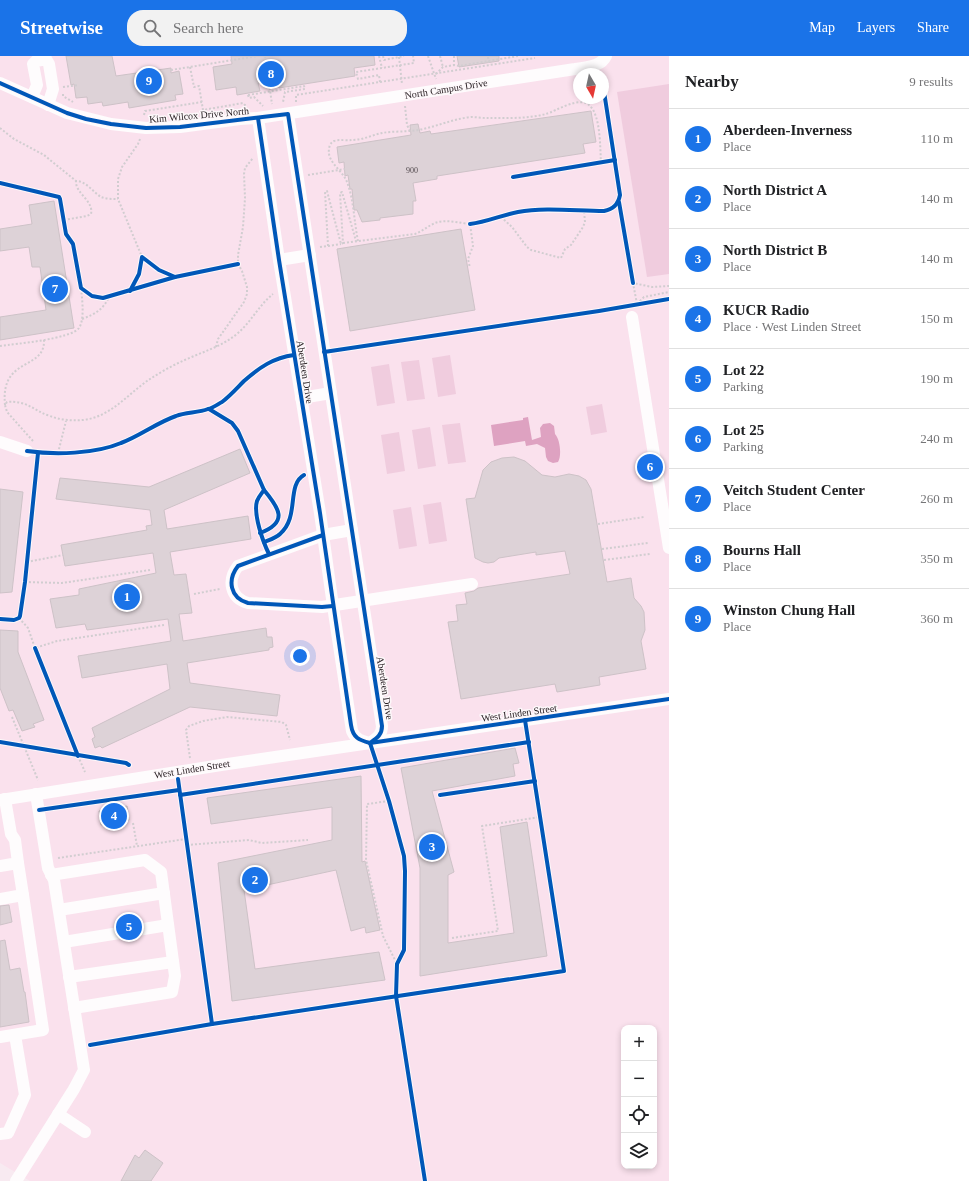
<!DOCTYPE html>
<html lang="en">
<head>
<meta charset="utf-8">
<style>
	body { margin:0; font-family:"Times New Roman",serif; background:#f2f2f2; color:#202124 }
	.controls { position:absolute; right:12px; bottom:12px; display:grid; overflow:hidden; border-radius:8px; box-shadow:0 2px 6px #0003 }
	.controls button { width:36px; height:36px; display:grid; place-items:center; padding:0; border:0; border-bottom:1px solid #e0e0e0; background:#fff; color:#202124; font:20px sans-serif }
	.compass { position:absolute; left:573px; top:12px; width:36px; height:36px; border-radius:50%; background:#fff; box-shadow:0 2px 6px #0003; rotate:171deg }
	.you { position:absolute; left:300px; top:600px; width:14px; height:14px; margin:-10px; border:3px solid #fff; border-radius:50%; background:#1a73e8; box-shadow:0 0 0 6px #1a73e833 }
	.badge { display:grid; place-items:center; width:26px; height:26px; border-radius:50%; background:#1a73e8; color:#fff; font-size:13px; font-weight:700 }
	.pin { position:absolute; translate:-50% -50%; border:2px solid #fff; box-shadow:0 1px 4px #0006 }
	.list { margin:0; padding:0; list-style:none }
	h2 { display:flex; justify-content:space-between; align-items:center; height:52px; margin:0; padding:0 16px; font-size:17px }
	h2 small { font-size:13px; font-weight:400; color:#757577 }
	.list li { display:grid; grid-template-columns:26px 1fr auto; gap:12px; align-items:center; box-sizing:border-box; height:60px; padding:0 16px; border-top:1px solid #e0e0e0 }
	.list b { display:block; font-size:15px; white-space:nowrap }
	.list p { margin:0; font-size:13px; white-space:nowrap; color:#757577 }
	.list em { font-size:13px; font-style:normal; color:#757577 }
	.icon { flex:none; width:22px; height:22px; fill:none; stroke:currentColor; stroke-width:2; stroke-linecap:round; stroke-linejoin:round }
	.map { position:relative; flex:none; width:669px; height:1125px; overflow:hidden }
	header { display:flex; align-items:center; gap:24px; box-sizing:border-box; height:56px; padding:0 20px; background:#1a73e8; color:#fff }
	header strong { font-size:19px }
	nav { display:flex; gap:22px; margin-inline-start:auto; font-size:14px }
	.search { width:280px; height:36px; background:#f2f2f2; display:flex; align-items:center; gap:10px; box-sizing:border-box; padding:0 14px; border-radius:16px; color:#757577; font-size:15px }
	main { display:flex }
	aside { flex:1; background:#fff }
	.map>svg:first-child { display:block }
	.built { fill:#fae1ed; fill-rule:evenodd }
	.green { fill:#f0ccde }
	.water { fill:#dea2c1 }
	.building { fill:#ddd2d7; stroke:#cdc2c7 }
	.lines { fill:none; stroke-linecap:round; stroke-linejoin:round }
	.path { stroke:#d1cdd0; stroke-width:2; stroke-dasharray:2 2; stroke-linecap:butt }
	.minor { stroke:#fefcfd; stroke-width:12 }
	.cycleway-casing { stroke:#fdf8fa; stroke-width:6 }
	.cycleway { stroke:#0057b8; stroke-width:4 }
	.labels { text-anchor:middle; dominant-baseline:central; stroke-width:3; stroke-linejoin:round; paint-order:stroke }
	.number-label { font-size:8px; fill:#544b4f }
	.street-label { font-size:10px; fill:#241b1f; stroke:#fdf8fa }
</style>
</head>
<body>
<header>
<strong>Streetwise</strong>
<div class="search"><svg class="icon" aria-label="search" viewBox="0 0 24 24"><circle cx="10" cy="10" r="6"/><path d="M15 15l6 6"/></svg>Search here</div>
<nav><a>Map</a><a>Layers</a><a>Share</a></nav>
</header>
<main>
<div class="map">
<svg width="669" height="1125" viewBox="0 0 669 1125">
	<rect width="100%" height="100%" fill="#f8eaf1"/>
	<path class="built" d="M 0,0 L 669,0 L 669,1125 L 30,1125 L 0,1107 ZM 579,18 L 603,18 L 603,42 L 579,42 ZM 624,972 L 654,972 L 654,1110 L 624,1110 Z"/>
	<g class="green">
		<polygon points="669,28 669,218 647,221 617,36"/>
		<polygon points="450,299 456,338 438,341 432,302"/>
		<polygon points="419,304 425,343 407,345 401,306"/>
		<polygon points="389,308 395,347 377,350 371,311"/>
		<polygon points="602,348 607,376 591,379 586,351"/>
		<polygon points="460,367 466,406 448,408 442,369"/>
		<polygon points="430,371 436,410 418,413 412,374"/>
		<polygon points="399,376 405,415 387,418 381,379"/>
		<polygon points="441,446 447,485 429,488 423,449"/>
		<polygon points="411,451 417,490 399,493 393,454"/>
	</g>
	<path class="water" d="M 528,361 L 532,384 L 541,381 L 540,372 L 543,368 L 550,367 L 554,370 L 555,378 C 560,383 562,400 558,406 L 553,407 L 548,405 L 546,401 L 545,392 L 537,388 L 526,390 L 525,385 L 494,390 L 491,369 L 523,364 L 523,362 Z"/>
	<g class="building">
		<polygon points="66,0 112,0 116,20 171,12 171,17 179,15 183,38 175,39 176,44 129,52 128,46 103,50 102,46 88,48 87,41 76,42 74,28 71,29"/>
		<polygon points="231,0 374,0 375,9 354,12 355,20 279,32 278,24 258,27 260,35 237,39 236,31 216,34 213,11 232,8"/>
		<polygon points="457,0 499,0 499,5 459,11"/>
		<polygon points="591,55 596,86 583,88 585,97 437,120 437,123 413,127 416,145 413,145 413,158 380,162 380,164 362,166 357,154 354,154 352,133 350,133 348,119 345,120 344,106 339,107 337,91 411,79 410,69 418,68 420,77 430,75 431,78"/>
		<polygon points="54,145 74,272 0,284 0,261 46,254 40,211 32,211 29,191 0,195 0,173 32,168 29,149"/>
		<polygon points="461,173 475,254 350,275 337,193"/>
		<polygon points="240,393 250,417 164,454 167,473 248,460 251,483 170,496 174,519 186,518 192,557 179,558 183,585 266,572 267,581 272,581 273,591 269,592 269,594 187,607 190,627 280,639 277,660 190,651 102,692 100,690 95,692 92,683 95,681 92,672 170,633 167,608 82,622 78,600 171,585 168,563 87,574 85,568 56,572 50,543 79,539 79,533 156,517 153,497 65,510 61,489 147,474 146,470 152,469 150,454 56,443 60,422 149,431"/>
		<polygon points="514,401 525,405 542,419 555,421 569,418 579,420 586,424 591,433 607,526 631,522 634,542 641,550 644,556 645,574 641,585 646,613 599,621 600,629 557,636 555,628 461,643 448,566 458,565 456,549 467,548 465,537 474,535 478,532 570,518 565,495 536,499 536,496 499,502 494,506 488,507 483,506 475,502 466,443 475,442 483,414 491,406 502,402"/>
		<polygon points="0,433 23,436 12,536 0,537"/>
		<polygon points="0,574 18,575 18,596 44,664 33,668 35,671 22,675 13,654 9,655 0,632"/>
		<polygon points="515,692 519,707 513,708 515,720 432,735 454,816 448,819 448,887 514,877 500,771 527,766 547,900 420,920 420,812 401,712"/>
		<polygon points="361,720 362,806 365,805 380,874 366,877 365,871 351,875 336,814 244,834 255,913 379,896 385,924 232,945 218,807 332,784 332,751 211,768 207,742"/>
		<polygon points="127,750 129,764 101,769 99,755"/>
		<polygon points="9,849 12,866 0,869 0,850"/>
		<polygon points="5,884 10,914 20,912 24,936 25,936 29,966 0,971 0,885"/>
		<polygon points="145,1094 163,1107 151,1125 121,1125 135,1099 139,1102"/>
	</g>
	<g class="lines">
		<g class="path">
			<polyline points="265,0 272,48"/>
			<polyline points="379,0 382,12"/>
			<polyline points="383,0 384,4 404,0"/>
			<polyline points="428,0 436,23"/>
			<polyline points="440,0 443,11"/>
			<polyline points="454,0 454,9 459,10 518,0"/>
			<polyline points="399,1 402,28"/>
			<polyline points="488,1 489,9"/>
			<polyline points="190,11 194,31 199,30 203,54 243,47 247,51"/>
			<polyline points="171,14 258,0"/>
			<polyline points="436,18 443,11 454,9"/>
			<polyline points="380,26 379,19 358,23 356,16 414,7 413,0"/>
			<polyline points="63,31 78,29"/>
			<polyline points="63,38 63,40 73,46"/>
			<polyline points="248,39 304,30 305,33 285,36 283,46"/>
			<polyline points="248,39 249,42 254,41 263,50"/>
			<polyline points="296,46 296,39 535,2"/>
			<polyline points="405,50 407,69 410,75"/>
			<polyline points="144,59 145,55 202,46"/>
			<path d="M 0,72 L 14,83 L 44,99 L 76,125 C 86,125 93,136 101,141 C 106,143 112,143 118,143"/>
			<polyline points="140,83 138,88 122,111 118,123 118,143 142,201"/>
			<polyline points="308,119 345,113"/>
			<polyline points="0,127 59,141 60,143 66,178 73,188 81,232 92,240 103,242 175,221 238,208"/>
			<polyline points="501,161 512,171 527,191 531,194 561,202 565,193 571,189 583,171 585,166 584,155"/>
			<path d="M 64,164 L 87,160 L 91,158 C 94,145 75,137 76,125"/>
			<path d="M 358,185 C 354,166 354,144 347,126 C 342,113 324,105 330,89 C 331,87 332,86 334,85 C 340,83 347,85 352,84 C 363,84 372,79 382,77 C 393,75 406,76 418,74 C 436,71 452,63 471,61 C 476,61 481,62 486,62 C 505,62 527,63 546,58 C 556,55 579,40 589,49 C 601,59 600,92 601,107"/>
			<path d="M 343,187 L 415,178 C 423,175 428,170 435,167 C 445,163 460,167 470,168 L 473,190 L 468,203 L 470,212"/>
			<polyline points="328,190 341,188"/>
			<polyline points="320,191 328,190 325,136 327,135 341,188 343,187 340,137 342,136 356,185"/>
			<polyline points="637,248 633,227 652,231 669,230"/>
			<polyline points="637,248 644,241 669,236"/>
			<path d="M 82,263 C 95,258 103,254 109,241"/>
			<path d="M 0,290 C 15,288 71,283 79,272 C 85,263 82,242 81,232"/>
			<polyline points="216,291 218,283 244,246 247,238 247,231 242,215 238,208 238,199 243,171 245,142 244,118 245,112 253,102"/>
			<path d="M 5,349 C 0,300 45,315 44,284"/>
			<path d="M 33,385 L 7,356 L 5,349 L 7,346 C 27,344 34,355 50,360 C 60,364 72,365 83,364 C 110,361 126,340 147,325 C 159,317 173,309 187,303 C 205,295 223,290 238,277 C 251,266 259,249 273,238"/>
			<polyline points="58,397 66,365"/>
			<polyline points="598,468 644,461"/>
			<polyline points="602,493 648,487"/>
			<polyline points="604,504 650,498"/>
			<polyline points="27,506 63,499"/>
			<polyline points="25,526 62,527 150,514"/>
			<polyline points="194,538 220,533"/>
			<polyline points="19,562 28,572 35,592 57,585 164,569"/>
			<polyline points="12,661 38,724"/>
			<polyline points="78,700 85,716"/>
			<polyline points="190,702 186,674 189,670 203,665 227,661 282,666 286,669 290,684"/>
			<polyline points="389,745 367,748 366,804 383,880 397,908"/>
			<polyline points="133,767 137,790"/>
			<polyline points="187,789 249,784 262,787 308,784"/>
			<polyline points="58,802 186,783"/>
			<polyline points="452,882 498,875 482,770 540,761"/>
		</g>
		<g class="minor">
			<path d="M 0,27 L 67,57 L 111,68 L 146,72 L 180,71 L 240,63 L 258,62 L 575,13 C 586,11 601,11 606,0"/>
			<polyline points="32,41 37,29 33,8 36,5 46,3 49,8 53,33 48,49"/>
			<path d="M 258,62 L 279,204 L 320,457 L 333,550 L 352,675 C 356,684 361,685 370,687 C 377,682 382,679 382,670 L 288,58"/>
			<polyline points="279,204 310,199"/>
			<polyline points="632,261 669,492"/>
			<polyline points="301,342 331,337"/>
			<polyline points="0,386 27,395"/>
			<path d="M 352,474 L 323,479 L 238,510 C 227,524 230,542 248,547 L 322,551 L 472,528"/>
			<polyline points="0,744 221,709 669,643"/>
			<polyline points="0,810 18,807 15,784 11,778 5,743"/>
			<polyline points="51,819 145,804 161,816 175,920 172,936 74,952"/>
			<polyline points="0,843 23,839 18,807"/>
			<polyline points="59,854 164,837"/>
			<polyline points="64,886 168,869"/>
			<polyline points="69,921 173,906"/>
			<polyline points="0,981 43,974 23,839"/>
			<polyline points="58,1058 85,1076"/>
			<polyline points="0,1078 8,1077 25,1039 15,979"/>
			<polyline points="16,1125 74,1033 84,1014 54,824 48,812 36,738"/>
		</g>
		<g class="cycleway-casing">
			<g id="cycleway">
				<path d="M 0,27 L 67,57 L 86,63 L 111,68 L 146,72 L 180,71 L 288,58 L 382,670 C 382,679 377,682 370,687"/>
				<path d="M 258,62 L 279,204 L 320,457 L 351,669 C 353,682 359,684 370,687 L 669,643"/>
				<polyline points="513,121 615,104"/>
				<polyline points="0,127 59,141 60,143 66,178 73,188 81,232 92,240 103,242 175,221 238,208"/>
				<polyline points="619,146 633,227"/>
				<path d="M 470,168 C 487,166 502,159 518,156 C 544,151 577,155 604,155 C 613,153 618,149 620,139 L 603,29"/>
				<polyline points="130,235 139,218 142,201 159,214 175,221"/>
				<polyline points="324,296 599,255 669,243"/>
				<path d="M 209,353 L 232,367 L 238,375 L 264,434 C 262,437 259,440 257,445 C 253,458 263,486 269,498"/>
				<path d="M 27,395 C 55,399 95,398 121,387 C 140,380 156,367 176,360 C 186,356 198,357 208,353 C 213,352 218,348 222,346 C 230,340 237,332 244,325 C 260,311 273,302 294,299"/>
				<path d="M 260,477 C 289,466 279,452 264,434"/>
				<path d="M 323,479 L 238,510 C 227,524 230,542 248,547 L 322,551 L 333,550"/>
				<path d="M 264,486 C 269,484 276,482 280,478 C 300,461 286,429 304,419"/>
				<polyline points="0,563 14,564 19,562 20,560 25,526 38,397"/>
				<polyline points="35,592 78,700"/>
				<polyline points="0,686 126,707 129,709"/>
				<polyline points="370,687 389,745 404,800 405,815 404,894 397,908 396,940 425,1125"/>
				<polyline points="178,723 212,968"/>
				<polyline points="180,739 529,686"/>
				<polyline points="440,739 535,725"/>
				<polyline points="39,754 179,734"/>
				<polyline points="90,989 212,968 564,915 525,664"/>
			</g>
		</g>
		<use href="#cycleway" class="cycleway"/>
	</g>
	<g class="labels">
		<g class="number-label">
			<text x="412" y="114">900</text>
		</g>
		<g class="street-label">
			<text transform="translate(446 33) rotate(-9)">North Campus Drive</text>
			<text transform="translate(199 59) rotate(-5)">Kim Wilcox Drive North</text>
			<text transform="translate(305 316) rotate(81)">Aberdeen Drive</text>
			<text transform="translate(385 632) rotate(81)">Aberdeen Drive</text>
			<text transform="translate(519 657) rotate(-8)">West Linden Street</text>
			<text transform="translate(192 713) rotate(-9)">West Linden Street</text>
		</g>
	</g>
</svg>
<div class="controls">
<button>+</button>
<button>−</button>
<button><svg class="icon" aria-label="locate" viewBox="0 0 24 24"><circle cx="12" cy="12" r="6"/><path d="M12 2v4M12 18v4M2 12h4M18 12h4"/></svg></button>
<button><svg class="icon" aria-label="layers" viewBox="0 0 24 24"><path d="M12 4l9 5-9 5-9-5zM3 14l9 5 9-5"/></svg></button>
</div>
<svg class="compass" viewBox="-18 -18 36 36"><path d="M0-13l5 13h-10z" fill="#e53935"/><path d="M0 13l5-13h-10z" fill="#757577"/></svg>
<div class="you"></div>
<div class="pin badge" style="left:127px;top:541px">1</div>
<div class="pin badge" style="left:255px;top:824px">2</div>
<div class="pin badge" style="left:432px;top:791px">3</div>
<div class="pin badge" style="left:114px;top:760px">4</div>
<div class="pin badge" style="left:129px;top:871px">5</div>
<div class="pin badge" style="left:650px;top:411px">6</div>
<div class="pin badge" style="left:55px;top:233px">7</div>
<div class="pin badge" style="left:271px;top:18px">8</div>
<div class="pin badge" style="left:149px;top:25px">9</div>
</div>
<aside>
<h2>Nearby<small>9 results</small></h2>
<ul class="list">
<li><span class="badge">1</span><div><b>Aberdeen-Inverness</b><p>Place</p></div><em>110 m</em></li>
<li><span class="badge">2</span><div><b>North District A</b><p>Place</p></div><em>140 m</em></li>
<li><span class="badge">3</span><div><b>North District B</b><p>Place</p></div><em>140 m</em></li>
<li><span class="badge">4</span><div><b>KUCR Radio</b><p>Place · West Linden Street</p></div><em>150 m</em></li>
<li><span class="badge">5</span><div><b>Lot 22</b><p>Parking</p></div><em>190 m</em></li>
<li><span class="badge">6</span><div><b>Lot 25</b><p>Parking</p></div><em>240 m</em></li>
<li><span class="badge">7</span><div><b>Veitch Student Center</b><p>Place</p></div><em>260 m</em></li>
<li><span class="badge">8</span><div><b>Bourns Hall</b><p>Place</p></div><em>350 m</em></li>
<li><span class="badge">9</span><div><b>Winston Chung Hall</b><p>Place</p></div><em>360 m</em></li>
</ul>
</aside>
</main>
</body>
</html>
